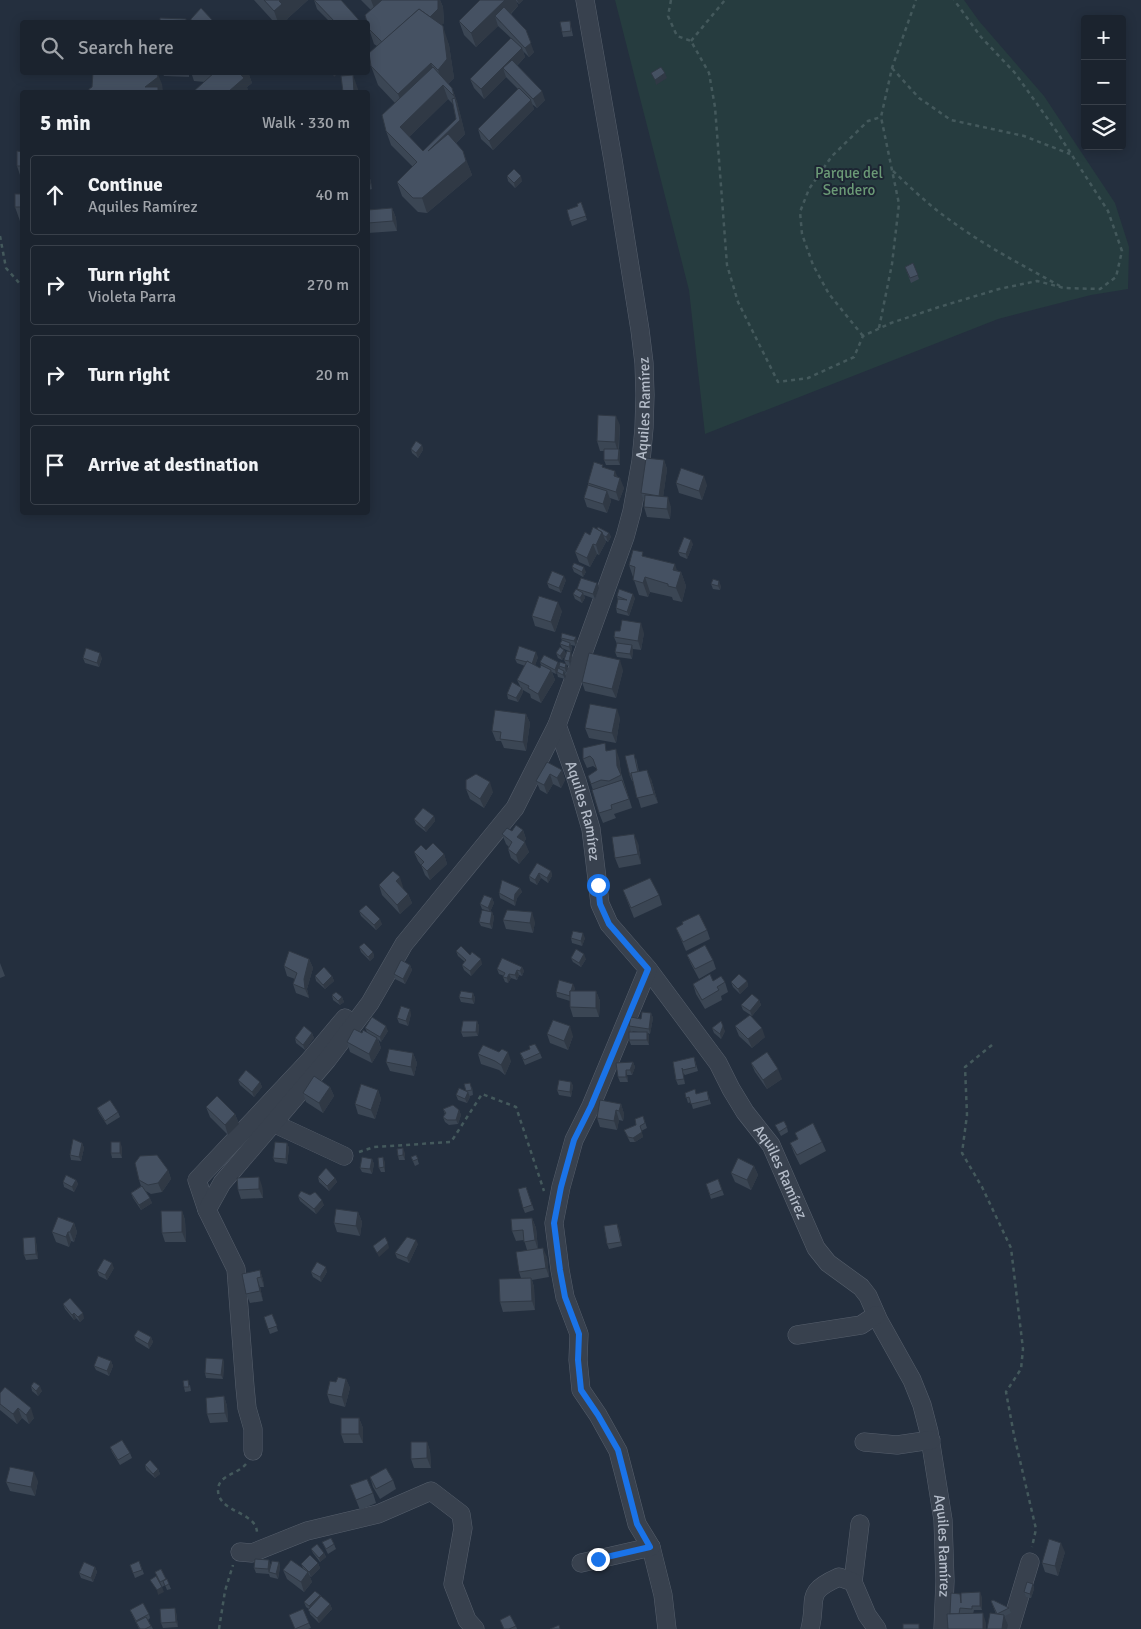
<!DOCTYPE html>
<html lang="en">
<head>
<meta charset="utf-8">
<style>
	body { margin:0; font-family:Signika,sans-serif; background:#282f3a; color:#f1f3f6 }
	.controls { position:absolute; right:15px; top:15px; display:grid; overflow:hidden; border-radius:5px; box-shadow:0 2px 12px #0003 }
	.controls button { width:45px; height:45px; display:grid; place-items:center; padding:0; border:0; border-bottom:1px solid #39404a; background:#1b232e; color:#f1f3f6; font:25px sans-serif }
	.stop { position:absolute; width:15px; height:15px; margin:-11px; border:4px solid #1a73e8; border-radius:50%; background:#fff }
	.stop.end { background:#1a73e8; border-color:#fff; box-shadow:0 1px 5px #0008 }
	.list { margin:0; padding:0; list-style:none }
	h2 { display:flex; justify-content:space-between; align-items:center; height:65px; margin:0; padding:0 20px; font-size:21px }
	h2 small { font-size:16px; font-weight:400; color:#a0a4aa }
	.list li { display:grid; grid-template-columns:32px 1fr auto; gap:15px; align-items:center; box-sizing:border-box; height:80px; margin:0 10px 10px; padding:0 10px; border:1px solid #39404a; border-radius:5px }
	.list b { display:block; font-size:19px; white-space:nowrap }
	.list p { margin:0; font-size:16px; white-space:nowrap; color:#a0a4aa }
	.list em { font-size:16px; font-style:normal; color:#a0a4aa }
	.icon { flex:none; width:28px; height:28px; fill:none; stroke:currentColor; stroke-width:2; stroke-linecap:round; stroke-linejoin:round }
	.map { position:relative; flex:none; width:1141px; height:1629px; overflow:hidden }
	.search { position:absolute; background:#1b232e; box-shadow:0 2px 12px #0003; left:20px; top:20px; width:350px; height:55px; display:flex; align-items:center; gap:12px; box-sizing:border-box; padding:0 18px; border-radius:5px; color:#a0a4aa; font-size:19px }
	.panel { position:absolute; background:#1b232e; box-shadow:0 2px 12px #0003; left:20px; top:90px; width:350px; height:425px; border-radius:5px }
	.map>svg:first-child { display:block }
	.green { fill:#263c3f }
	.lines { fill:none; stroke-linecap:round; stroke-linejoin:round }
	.minor-casing { stroke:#565f6c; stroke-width:19 }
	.path { stroke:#44595c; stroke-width:2.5; stroke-dasharray:4 4; stroke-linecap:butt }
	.minor { stroke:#38414e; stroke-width:18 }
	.wall { fill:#3b4654; fill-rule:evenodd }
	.shaded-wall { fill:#303945 }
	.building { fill:#455162; stroke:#303945 }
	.route { stroke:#1a73e8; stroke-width:6 }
	.labels { text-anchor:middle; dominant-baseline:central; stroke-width:4; stroke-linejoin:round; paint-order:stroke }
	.park-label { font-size:15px; fill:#6b9a76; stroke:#1d2633 }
	.street-label { font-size:15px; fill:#b4bcc9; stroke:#1d2633 }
</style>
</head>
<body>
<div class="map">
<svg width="1141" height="1629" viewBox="0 0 1141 1629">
	<rect width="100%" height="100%" fill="#242f3e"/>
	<polygon class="green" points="615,0 964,0 979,21 1044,96 1115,203 1129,247 1128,289 1091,295 998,319 705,434 689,290"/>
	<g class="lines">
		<g class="minor-casing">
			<g id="minor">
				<path id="s1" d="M 557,725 L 577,781 L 591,829 L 600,904 L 609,924 L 648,969 L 718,1063 L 731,1089 L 745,1112 L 771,1145 L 816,1248 L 828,1263 L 861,1287 L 868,1296 L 879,1321 L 912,1380 L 922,1405 L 929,1432 L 943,1520 L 945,1581 L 943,1629"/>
				<polyline points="648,969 591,1106 574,1140 561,1187 554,1223 560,1270 565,1297 579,1334 578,1360 581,1390 598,1415 618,1451 637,1524 651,1547 663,1595 667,1629"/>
				<polyline points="273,1123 344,1156"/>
				<polyline points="207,1210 197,1180 308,1062 345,1018"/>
				<polyline points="797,1335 861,1325 876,1315"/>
				<polyline points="864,1442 897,1445 931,1440"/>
				<path id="s2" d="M 253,1451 L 253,1429 L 247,1408 L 245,1387 L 236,1269 L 207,1210 L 222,1183 L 327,1060 L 370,1003 L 404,944 L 515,808 L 557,725 L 625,537 L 632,511 L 641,461 L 644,428 L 645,395 L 644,363 L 640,330 L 613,160 L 585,0"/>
				<polyline points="240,1552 252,1553 307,1531 378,1514 431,1491 461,1514 463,1528 453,1584 467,1620 475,1629"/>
				<polyline points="581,1563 651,1547"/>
				<polyline points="853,1582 860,1524"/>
				<path d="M 810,1629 C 818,1598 803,1593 839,1577 L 853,1582 L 867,1615 L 877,1629"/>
				<polyline points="1010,1629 1030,1562"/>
			</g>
		</g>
		<g class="path">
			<polyline points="671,0 668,16 677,36 691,41 709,73 715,107 727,265 738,302 778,382 808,378 854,357 863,336 891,323 939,307 999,289 1037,281 1064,288 1100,289 1116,277 1122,251 1108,211 1057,132 1015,73 981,37 954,0"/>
			<polyline points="691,41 725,0"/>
			<polyline points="892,68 919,98 951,120 1024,136 1070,154"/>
			<path d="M 893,171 C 912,189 932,208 954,223 C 987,247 1024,266 1060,286"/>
			<polyline points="0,236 6,268 21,285 22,285"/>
			<polyline points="879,328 892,264 899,204 881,117 892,68 916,0"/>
			<polyline points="863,336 829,294 813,265 802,234 800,212 809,189 832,156 868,121 881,117"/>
			<polyline points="992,1045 965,1067 967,1115 962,1153 982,1187 1011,1248 1023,1349 1021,1369 1006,1392 1014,1435 1036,1529 1032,1547"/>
			<polyline points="359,1152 374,1147 451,1142 482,1094 516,1107 544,1191"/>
			<path d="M 246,1464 C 238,1474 219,1475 218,1489 C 217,1513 257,1511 257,1533"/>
			<polyline points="219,1629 225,1591 233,1565"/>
		</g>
		<use href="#minor" class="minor"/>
	</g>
	<g class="wall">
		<polygon points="254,0 308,0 287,19 288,22 274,22"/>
		<polygon points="314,0 360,22 330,22 317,9"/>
		<path d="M 361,0 L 440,0 L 443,7 L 444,23 L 441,25 L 449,45 L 454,78 L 448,84 L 452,88 L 457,102 L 465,134 L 456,143 L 468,165 L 472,175 L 427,213 L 418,212 L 402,196 L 397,182 L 413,167 L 391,145 L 386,131 L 395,103 L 378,85 L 371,66 L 377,46 L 374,44 L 369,29 L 371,10 ZM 448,99 L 453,104 L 456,119 L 423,151 L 409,137 Z"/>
		<polygon points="480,0 523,0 519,4 516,1 518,6 511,14 534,52 529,57 523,51 525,57 517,66 545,100 537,108 532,104 534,109 493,150 481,139 478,129 518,89 506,77 484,99 474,88 470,79 511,38 498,26 476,47 464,35 459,21"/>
		<polygon points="570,21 573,36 563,37 562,32"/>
		<polygon points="162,72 189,72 189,77 164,76"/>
		<polygon points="191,72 248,72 252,83 247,87 248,92 193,92 205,82 194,81"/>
		<polygon points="22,152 22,175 20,175 17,166"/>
		<polygon points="368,172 371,182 372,189 368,190"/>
		<polygon points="507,176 522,181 515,188 508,181"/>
		<polygon points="22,194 22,221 20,221 15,207"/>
		<polygon points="581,202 587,220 572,226 567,210 578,206"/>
		<polygon points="392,208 396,218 397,231 368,233 368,210"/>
		<polygon points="913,263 919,279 911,283 905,267"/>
		<polygon points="620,425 619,449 620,454 620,465 606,465 604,460 604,451 600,451 597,441"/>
		<polygon points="422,445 423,450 418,458 412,453 411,449"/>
		<polygon points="664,460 667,469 663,497 671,507 670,519 647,517 644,507 644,501 641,493"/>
		<polygon points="604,467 618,477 624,488 619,501 610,498 611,501 607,513 587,507 584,498 588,485 588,483"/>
		<polygon points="676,483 707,485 702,500 679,493"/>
		<polygon points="597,529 609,533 611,537 608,542 605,540 606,542 599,555 597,554 590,567 579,562 575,552 590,535"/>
		<polygon points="693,544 687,559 680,556 678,552"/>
		<polygon points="644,556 681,572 686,586 682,602 673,600 672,597 650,592 648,597 639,595 629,565"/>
		<polygon points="572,567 586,572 583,577 574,572"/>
		<polygon points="566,580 561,593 549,588 547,583"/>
		<polygon points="711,584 721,586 720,590 713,589"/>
		<polygon points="599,588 595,599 584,595 585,598 582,603 575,599 573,594 578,590 577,589"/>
		<polygon points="617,596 635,598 629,616 617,613 616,608 618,600"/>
		<polygon points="562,611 555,632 535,626 532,616"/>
		<polygon points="620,631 644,633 641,650 633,649 632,659 617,657 615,652 617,644 614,637"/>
		<polygon points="561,638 577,641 576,646 571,645 572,648 571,652 562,648 560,644 562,640"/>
		<polygon points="564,650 566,654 562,660 558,658 556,653"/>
		<polygon points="538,657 535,665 540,668 541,665 540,662 558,662 559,665 566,664 564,660 572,657 570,666 566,665 568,669 566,673 565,672 566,676 565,679 558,677 557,673 556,674 552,672 555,680 541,703 531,698 530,694 523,690 523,692 518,702 508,699 507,694 520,686 517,680 525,666 517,663 515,659"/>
		<polygon points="83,658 102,658 99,667 85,663"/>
		<polygon points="623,670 616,698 585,691 582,682"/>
		<polygon points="526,714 530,723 526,751 504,748 501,741 496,741 492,731"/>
		<polygon points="620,718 616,743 589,738 585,728"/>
		<polygon points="583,748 608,751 619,758 621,773 632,808 614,814 616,818 603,823 599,813 593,790 588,776 597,770 596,768 593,766 587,768 583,759"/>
		<polygon points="636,758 639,772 651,779 658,803 641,808 633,781 632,781 630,776"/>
		<polygon points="547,762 562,770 565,780 561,788 553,784 547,794 540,790 536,781"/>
		<polygon points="466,789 493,792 484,808 470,799"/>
		<polygon points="434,816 435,821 426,832 416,824 414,819"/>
		<polygon points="523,830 526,839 524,842 529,852 519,864 511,858 508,849 509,847 506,844 502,834 512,831"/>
		<polygon points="638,843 641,864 619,868 615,858"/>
		<polygon points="426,850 444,854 447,864 430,880 425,875 421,865 418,861 414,852"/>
		<polygon points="551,871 552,876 548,883 541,878 537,885 530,881 529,876"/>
		<polygon points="379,885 403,887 402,888 408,894 412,903 400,914 382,895"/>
		<polygon points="520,888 522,892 517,898 515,906 500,898 499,893"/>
		<polygon points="623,890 659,895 662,905 634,918"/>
		<polygon points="492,898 494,903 490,912 492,912 494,917 492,929 481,926 479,922 488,911 482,909 480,904"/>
		<polygon points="359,911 382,924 376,930 361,916"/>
		<polygon points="503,920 535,922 533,933 506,929"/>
		<polygon points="676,928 707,930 710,939 686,951 680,937"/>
		<polygon points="571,938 585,938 582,946 572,943"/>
		<polygon points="359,947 373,952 374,957 370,961 361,952"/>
		<polygon points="456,951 470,955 482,964 471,976 464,970 462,965 465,962 458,956"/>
		<polygon points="687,955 713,960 716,969 699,979 691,964"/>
		<polygon points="571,958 586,959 581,967 573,962"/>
		<polygon points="309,959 313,968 307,989 309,998 296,993 293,984 295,979 287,976 284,966"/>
		<polygon points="0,963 5,976 0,978"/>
		<polygon points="410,965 412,970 405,984 395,979 394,974"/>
		<polygon points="522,967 524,971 522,976 519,975 517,980 511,978 508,983 505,982 503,977 504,976 499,974 497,969"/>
		<polygon points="315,976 332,976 334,981 325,989 316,981"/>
		<polygon points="713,981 725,982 728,992 721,996 722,1000 705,1009 696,994 693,984"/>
		<polygon points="747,981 748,986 740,994 733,987 731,982"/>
		<polygon points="575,988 574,991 596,991 600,1001 599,1017 573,1017 570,1007 570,1001 557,997 556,992"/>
		<polygon points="473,993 475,998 474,1004 461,1002 459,997"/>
		<polygon points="332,995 342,997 344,1002 340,1005 333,1000"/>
		<polygon points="759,1000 761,1005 752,1016 743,1010 741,1005"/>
		<polygon points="651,1013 653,1018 650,1034 648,1033 649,1037 649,1045 631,1045 629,1040 638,1032 631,1031 629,1026"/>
		<polygon points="411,1014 408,1026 399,1023 397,1018"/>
		<polygon points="477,1021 479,1026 478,1036 463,1037 461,1032"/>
		<polygon points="735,1026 765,1037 752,1048 739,1036"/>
		<polygon points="365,1028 388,1031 381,1042 378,1039 381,1048 372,1063 350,1052 347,1042 362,1033 367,1032"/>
		<polygon points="712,1028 725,1031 721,1039 714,1033"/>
		<polygon points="312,1033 314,1038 305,1050 296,1043 295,1038"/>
		<polygon points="547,1034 573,1036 568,1050 550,1043"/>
		<polygon points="499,1052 511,1061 505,1075 499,1070 481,1064 478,1054"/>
		<polygon points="413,1053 417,1063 414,1076 390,1071 386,1062"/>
		<polygon points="520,1053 540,1053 542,1058 525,1065"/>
		<polygon points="694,1057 698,1071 685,1075 683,1073 685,1084 678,1085 676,1080 673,1062"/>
		<polygon points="633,1062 635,1067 632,1075 627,1075 628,1082 620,1082 618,1077"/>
		<polygon points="751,1063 782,1079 767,1089 755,1072"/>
		<polygon points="238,1080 260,1082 262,1087 254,1097 240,1085"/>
		<polygon points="571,1082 573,1086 571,1097 559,1095 557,1090"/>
		<polygon points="330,1087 334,1096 323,1113 306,1102 303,1093"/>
		<polygon points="472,1087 473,1095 470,1096 470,1097 467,1103 458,1100 456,1095 466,1091"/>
		<polygon points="378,1090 381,1099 375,1119 358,1114 355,1104"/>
		<polygon points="707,1091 711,1104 693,1109 691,1102 688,1103 685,1093 696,1094"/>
		<polygon points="621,1104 624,1114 623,1121 619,1120 617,1130 600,1127 597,1118"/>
		<polygon points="206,1107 235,1114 239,1124 228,1135 210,1117"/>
		<polygon points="97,1108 118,1112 120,1117 107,1125 99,1113"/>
		<polygon points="443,1109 459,1110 461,1115 458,1124 449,1125 445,1122 443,1117 445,1114"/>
		<polygon points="643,1116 647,1128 641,1131 643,1137 635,1142 630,1142 624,1130 636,1125"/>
		<polygon points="775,1125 787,1127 788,1132 781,1136"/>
		<polygon points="795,1133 822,1142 826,1151 800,1165 794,1153 790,1143 798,1140"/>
		<polygon points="82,1143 84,1148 81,1161 71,1160 70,1155"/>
		<polygon points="287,1143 289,1148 287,1164 275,1162 273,1158"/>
		<polygon points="122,1147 122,1158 112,1158 111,1153"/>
		<polygon points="405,1153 405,1160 399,1160 398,1156"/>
		<polygon points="416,1155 419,1164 415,1166 411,1157"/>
		<polygon points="372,1159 374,1164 372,1174 362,1172 360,1168"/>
		<polygon points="385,1162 385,1172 381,1172 379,1168"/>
		<polygon points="754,1166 758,1175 751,1190 735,1182 731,1173"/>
		<polygon points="168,1170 171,1179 162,1192 151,1194 146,1191 152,1203 141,1210 133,1198 131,1193 141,1186 139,1180"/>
		<polygon points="318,1177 335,1178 337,1182 329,1191 319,1182"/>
		<polygon points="718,1179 724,1195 711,1199 706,1184"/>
		<polygon points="76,1180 78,1184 74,1192 64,1187 63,1182"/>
		<polygon points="262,1186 263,1198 241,1199 238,1190"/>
		<polygon points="526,1187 534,1210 525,1213 523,1208"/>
		<polygon points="298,1196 324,1205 316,1214 300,1201"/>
		<polygon points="182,1211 185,1220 186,1242 165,1242 162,1233"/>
		<polygon points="358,1212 362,1222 360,1236 337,1232 334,1223"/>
		<polygon points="532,1218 536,1228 538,1249 547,1257 549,1277 532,1280 534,1287 535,1310 503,1312 500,1302 521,1278 519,1272 527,1250 524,1240 516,1241 512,1231"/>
		<polygon points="74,1223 77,1232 74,1242 71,1241 69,1247 56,1242 52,1232"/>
		<polygon points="619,1229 622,1246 609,1249 607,1244"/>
		<polygon points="35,1237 36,1242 38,1259 26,1260 24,1255"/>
		<polygon points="418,1244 409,1263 397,1258 395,1253"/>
		<polygon points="114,1268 107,1280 99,1276 97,1271"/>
		<polygon points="260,1270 263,1280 264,1287 260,1287 263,1301 250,1303 246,1294"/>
		<polygon points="311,1272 327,1272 321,1282 313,1277"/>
		<polygon points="63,1304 84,1318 80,1322 76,1318 74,1320 65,1309"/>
		<polygon points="272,1314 278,1331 270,1334 264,1317"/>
		<polygon points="134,1336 151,1337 153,1342 149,1349 136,1341"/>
		<polygon points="223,1359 224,1364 223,1379 206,1378 205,1373"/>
		<polygon points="111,1361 113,1366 109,1376 96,1370 94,1366"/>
		<polygon points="346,1379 350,1388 345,1407 330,1403 327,1394 336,1382"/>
		<polygon points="190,1385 191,1391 185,1392 184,1387"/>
		<polygon points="31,1386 42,1391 38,1396 32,1391"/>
		<polygon points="0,1393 34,1418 29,1424 22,1418 17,1424 0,1410"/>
		<polygon points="224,1396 227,1406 228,1422 210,1423 207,1414"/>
		<polygon points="359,1418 363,1428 363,1443 344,1443 341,1434"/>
		<polygon points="427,1442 430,1451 431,1468 414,1468 411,1459"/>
		<polygon points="110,1447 130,1453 132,1458 120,1465 112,1452"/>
		<polygon points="145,1465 158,1469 160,1474 155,1478 146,1470"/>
		<polygon points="370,1477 393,1480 396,1489 380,1499 373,1487"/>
		<polygon points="38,1481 35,1496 10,1491 6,1482"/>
		<polygon points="350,1485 373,1493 376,1503 360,1510"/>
		<polygon points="322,1542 334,1544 336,1549 328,1554"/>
		<polygon points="311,1549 324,1553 326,1557 320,1562 313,1553"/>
		<polygon points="1065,1552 1058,1576 1045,1572 1042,1563"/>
		<polygon points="139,1561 144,1574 135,1578 130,1565"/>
		<polygon points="279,1562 280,1567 278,1579 270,1577 269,1574 256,1573 254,1568"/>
		<polygon points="318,1563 320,1568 311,1577 309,1575 312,1582 304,1592 287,1579 283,1570 303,1568 301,1564"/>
		<polygon points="95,1567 97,1572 93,1582 81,1578 79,1573"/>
		<polygon points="161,1569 166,1580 167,1579 171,1589 167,1590 165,1585 162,1587 155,1572"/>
		<polygon points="1033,1584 1034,1589 1031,1598 1026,1597 1024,1592"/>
		<polygon points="320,1595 330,1604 332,1609 319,1623 310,1614 309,1609 306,1607 304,1602"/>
		<polygon points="961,1596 982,1597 982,1610 974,1610 973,1614 986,1623 986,1629 948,1629 950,1614"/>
		<polygon points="991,1601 1009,1608 1011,1613 1005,1616 1008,1625 996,1614"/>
		<polygon points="303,1609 311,1628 308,1629 295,1629"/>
		<polygon points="130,1610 149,1614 150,1618 148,1620 153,1629 139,1629"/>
		<polygon points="176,1612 178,1627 163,1628 161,1623"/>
		<polygon points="500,1620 516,1626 517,1629 504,1629"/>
	</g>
	<g class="shaded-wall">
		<polygon points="280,0 308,0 287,19 288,22 278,22 274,11"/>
		<polygon points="371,0 394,0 377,16"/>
		<polygon points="438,0 440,0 443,7 444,23 433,33 428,18"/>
		<polygon points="505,0 516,0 518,6 501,23 495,16 498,26 476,47 471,33"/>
		<polygon points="517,0 523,0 519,4"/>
		<polygon points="443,26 449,45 454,78 445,87 443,85 438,70"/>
		<polygon points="526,30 534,52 529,57 525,48"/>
		<polygon points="522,48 525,57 509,74 503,68 506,77 484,99 481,89"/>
		<polygon points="431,63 438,81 405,113 398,94"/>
		<polygon points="157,72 162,84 163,91 162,92 147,92 145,87"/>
		<polygon points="243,72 248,72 252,83 247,87 249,92 228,92"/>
		<polygon points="332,72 339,72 334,77"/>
		<polygon points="665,73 667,78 656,85 655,80"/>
		<polygon points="353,75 358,89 358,92 354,92"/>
		<polygon points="443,85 448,99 405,141 400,127"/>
		<polygon points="452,88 457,102 459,110 454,96"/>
		<polygon points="542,91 545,100 537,108 533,99"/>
		<polygon points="455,98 460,113 465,134 433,165 428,151 460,120"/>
		<polygon points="531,100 534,109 493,150 489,141"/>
		<polygon points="463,151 472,175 427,213 422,198"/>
		<polygon points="368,172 371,182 372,189 368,177"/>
		<polygon points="521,176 522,181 515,188 514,183"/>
		<polygon points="392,208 396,218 397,231 393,221"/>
		<polygon points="616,416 620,425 618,452 615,442"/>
		<polygon points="422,445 423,450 418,458 416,453"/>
		<polygon points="619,449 620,454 620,465 618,460"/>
		<polygon points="664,460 667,469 662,505 659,496"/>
		<polygon points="615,471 619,480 614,476"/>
		<polygon points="704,476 707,485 702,500 699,491"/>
		<polygon points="620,478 624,488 619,501 616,492"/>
		<polygon points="607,491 611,501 607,513 603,504"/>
		<polygon points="668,497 671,507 670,519 667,509"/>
		<polygon points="602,532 606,542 599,555 596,545"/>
		<polygon points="609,533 611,537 608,542 606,537"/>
		<polygon points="691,540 693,544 687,559 686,554"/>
		<polygon points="593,544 597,554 590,567 587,558"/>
		<polygon points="675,564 679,577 681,572 686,586 682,602 676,588 673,570"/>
		<polygon points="584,567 586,572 583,577 582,572"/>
		<polygon points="564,576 566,580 561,593 559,588"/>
		<polygon points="645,577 650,592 648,597 643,583"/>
		<polygon points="719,581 721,586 720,590 718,586"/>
		<polygon points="597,583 599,588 595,599 593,594"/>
		<polygon points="583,593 585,598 582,603 580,598"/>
		<polygon points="633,594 635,598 629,616 627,612"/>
		<polygon points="558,602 562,611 555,632 551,622"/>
		<polygon points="641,623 644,633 641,650 638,641"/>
		<polygon points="576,637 577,641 576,646 574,641"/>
		<polygon points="570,643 572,648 571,652 569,647"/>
		<polygon points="632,645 633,650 632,659 630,654"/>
		<polygon points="564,650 566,654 562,660 560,656"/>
		<polygon points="536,652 538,657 534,669 532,664"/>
		<polygon points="571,652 572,657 570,666 569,661"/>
		<polygon points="100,653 102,658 99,667 97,663"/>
		<polygon points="620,660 623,670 616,698 612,689"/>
		<polygon points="558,662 560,667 559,666 560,668 556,674 555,670"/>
		<polygon points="566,664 568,669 566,673 565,668"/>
		<polygon points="551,670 555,680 541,703 538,694"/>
		<polygon points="564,671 566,676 565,679 563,675"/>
		<polygon points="522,688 523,692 518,702 516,698"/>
		<polygon points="617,709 620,718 616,743 612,733"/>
		<polygon points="526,714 530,723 526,751 523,742"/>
		<polygon points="616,749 619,758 621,775 617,766"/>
		<polygon points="562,770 565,780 561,788 557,778"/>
		<polygon points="647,770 651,779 658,803 654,794"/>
		<polygon points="550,774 553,784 547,794 544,785"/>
		<polygon points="490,782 493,792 484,808 480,799"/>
		<polygon points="434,816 435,821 426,832 424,828"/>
		<polygon points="523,830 526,839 521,846 517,837"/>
		<polygon points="634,834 638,843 641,864 638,854"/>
		<polygon points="525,842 529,852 519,864 516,855"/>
		<polygon points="444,854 447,864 430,880 427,871"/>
		<polygon points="551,871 552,876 548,883 547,878"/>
		<polygon points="539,873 541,878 537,885 535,880"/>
		<polygon points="400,877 403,887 399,891 396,881"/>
		<polygon points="520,888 522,892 517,898 515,906 514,901 515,894"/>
		<polygon points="408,894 412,903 400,914 397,905"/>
		<polygon points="492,898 494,903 490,912 488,908"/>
		<polygon points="492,912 494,917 492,929 490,924"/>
		<polygon points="532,912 535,922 533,933 530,923"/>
		<polygon points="380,919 382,924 376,930 374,925"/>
		<polygon points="583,933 585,938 582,946 581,941"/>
		<polygon points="373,952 374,957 370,961 368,957"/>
		<polygon points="584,954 586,959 581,967 579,963"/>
		<polygon points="309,959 313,968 307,989 309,998 305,989 304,979"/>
		<polygon points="481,959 482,964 471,976 470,971"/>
		<polygon points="410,965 412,970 405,984 403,979"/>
		<polygon points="522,967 524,971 522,976 520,971"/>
		<polygon points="517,970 519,975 517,980 515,975"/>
		<polygon points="509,974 511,978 508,983 507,978"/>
		<polygon points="332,976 334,981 325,989 323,985"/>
		<polygon points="747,981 748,986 740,994 738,989"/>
		<polygon points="573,984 575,988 571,1001 570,996"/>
		<polygon points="596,991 600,1001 599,1017 596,1008"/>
		<polygon points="473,993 475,998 474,1004 472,999"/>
		<polygon points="342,997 344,1002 340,1005 338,1001"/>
		<polygon points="759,1000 761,1005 752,1016 750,1011"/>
		<polygon points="410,1009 411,1014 408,1026 406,1021"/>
		<polygon points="651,1013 653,1018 650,1034 649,1029"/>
		<polygon points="477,1021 479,1026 478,1036 476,1032"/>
		<polygon points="386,1026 388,1031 381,1042 380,1037"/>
		<polygon points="570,1026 573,1036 568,1050 564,1041"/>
		<polygon points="723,1026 725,1031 721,1039 720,1034"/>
		<polygon points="762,1028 765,1037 752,1048 748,1039"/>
		<polygon points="647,1032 649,1037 649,1045 647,1040"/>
		<polygon points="312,1033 314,1038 305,1050 303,1045"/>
		<polygon points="377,1038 381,1048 372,1063 369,1054"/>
		<polygon points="508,1052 511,1061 505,1075 501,1065"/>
		<polygon points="413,1053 417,1063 414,1076 411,1067"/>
		<polygon points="633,1062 635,1067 632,1075 630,1070"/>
		<polygon points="778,1069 782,1079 767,1089 763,1080"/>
		<polygon points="626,1070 627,1075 628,1082 626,1077"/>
		<polygon points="260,1082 262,1087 254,1097 252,1092"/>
		<polygon points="571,1082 573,1086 571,1097 570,1092"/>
		<polygon points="330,1087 334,1096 323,1113 319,1103"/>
		<polygon points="378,1090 381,1099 375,1119 371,1110"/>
		<polygon points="468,1092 470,1097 467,1103 465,1099"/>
		<polygon points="621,1104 624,1114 623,1121 619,1111"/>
		<polygon points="459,1110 461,1115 458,1124 456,1120"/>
		<polygon points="616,1110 619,1120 617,1130 614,1121"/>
		<polygon points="235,1114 239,1124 228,1135 225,1125"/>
		<polygon points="642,1132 643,1137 635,1142 633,1138"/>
		<polygon points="120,1142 122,1147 122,1158 120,1153"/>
		<polygon points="82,1143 84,1148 81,1161 79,1157"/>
		<polygon points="287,1143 289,1148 287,1164 286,1159"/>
		<polygon points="403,1148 405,1153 405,1160 403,1155"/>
		<polygon points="383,1157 385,1162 385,1172 384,1167"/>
		<polygon points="372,1159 374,1164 372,1174 370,1169"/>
		<polygon points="754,1166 758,1175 751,1190 747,1180"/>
		<polygon points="168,1170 171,1179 162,1192 158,1183"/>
		<polygon points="259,1177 262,1186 263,1198 259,1189"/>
		<polygon points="335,1178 337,1182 329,1191 327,1186"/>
		<polygon points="76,1180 78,1184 74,1192 72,1187"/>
		<polygon points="150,1198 152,1203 141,1210 139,1205"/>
		<polygon points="322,1200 324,1205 316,1214 314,1209"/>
		<polygon points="182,1211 185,1220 186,1242 182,1232"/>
		<polygon points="358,1212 362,1222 360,1236 356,1226"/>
		<polygon points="532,1218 536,1228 538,1250 535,1240"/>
		<polygon points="74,1223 77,1232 74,1242 70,1232"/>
		<polygon points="617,1224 619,1229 622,1246 621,1242"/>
		<polygon points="68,1232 71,1241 69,1247 66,1237"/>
		<polygon points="35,1237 36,1242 38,1259 36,1254"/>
		<polygon points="416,1240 418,1244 409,1263 407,1258"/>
		<polygon points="388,1243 389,1248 379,1257 377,1253"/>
		<polygon points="543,1248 547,1257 549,1277 546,1268"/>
		<polygon points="112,1263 114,1268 107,1280 105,1275"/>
		<polygon points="326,1267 327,1272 321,1282 320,1277"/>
		<polygon points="260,1270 263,1280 264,1287 261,1277"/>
		<polygon points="257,1278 260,1287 263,1301 260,1291"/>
		<polygon points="531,1278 534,1287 535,1310 532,1301"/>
		<polygon points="74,1313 76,1318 74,1320 72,1315"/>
		<polygon points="83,1313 84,1318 80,1322 78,1317"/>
		<polygon points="151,1337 153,1342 149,1349 148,1344"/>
		<polygon points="223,1359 224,1364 223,1379 221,1375"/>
		<polygon points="111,1361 113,1366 109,1376 107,1371"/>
		<polygon points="346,1379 350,1388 345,1407 342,1397"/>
		<polygon points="40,1386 42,1391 38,1396 36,1391"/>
		<polygon points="224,1396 227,1406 228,1422 225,1413"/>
		<polygon points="18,1408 22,1418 17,1424 13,1414"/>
		<polygon points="31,1408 34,1418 29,1424 26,1415"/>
		<polygon points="359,1418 363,1428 363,1443 359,1434"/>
		<polygon points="427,1442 430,1451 431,1468 427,1458"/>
		<polygon points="158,1469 160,1474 155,1478 153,1474"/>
		<polygon points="34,1472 38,1481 35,1496 31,1487"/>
		<polygon points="1061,1543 1065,1552 1058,1576 1055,1566"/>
		<polygon points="324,1553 326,1557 320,1562 319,1558"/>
		<polygon points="269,1560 271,1565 269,1573 268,1569"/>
		<polygon points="279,1562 280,1567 278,1579 276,1574"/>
		<polygon points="318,1563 320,1568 311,1577 309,1572"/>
		<polygon points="95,1567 97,1572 93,1582 91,1578"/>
		<polygon points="308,1572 312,1582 304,1592 301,1582"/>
		<polygon points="1033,1584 1034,1589 1031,1598 1030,1594"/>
		<polygon points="162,1587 164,1592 158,1595 157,1590"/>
		<polygon points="980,1592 982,1597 982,1610 980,1606"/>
		<polygon points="320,1595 322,1600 311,1611 309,1606"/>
		<polygon points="330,1604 332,1609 319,1623 317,1618"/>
		<polygon points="175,1608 176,1612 178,1627 176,1622"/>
		<polygon points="983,1613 986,1623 986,1629 983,1629"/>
		<polygon points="1004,1615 1008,1625 1007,1629 1002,1629"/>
	</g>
	<g class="building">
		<polygon points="264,0 280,0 279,1 282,4 274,11"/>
		<polygon points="314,0 341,0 358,19 359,22 335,22"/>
		<polygon points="382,0 438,0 438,9 430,17 419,9 382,42 369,29 365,15"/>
		<polygon points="480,0 505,0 471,33 459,21"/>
		<polygon points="504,7 526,30 531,43 525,48 495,16"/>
		<polygon points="201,8 214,22 191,22 191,19"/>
		<polygon points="419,9 443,26 447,59 438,70 431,63 398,94 371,66 369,53"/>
		<polygon points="160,18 186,19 186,22 160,22"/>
		<polygon points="570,21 571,31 562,32 560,22"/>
		<polygon points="511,38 522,48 481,89 470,79"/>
		<polygon points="512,60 542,91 533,99 503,68"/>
		<polygon points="433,67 452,88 454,96 443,85 400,127 423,151 456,119 452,99 455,98 460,120 428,151 448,134 463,151 466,161 422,198 413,198 397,182 417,162 386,131 382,115"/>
		<polygon points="661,67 665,73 655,80 651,73"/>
		<polygon points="93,72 157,72 158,77 145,87 158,87 158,92 89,92 89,89 92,87"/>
		<polygon points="215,72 243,72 241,75 244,78 228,92 193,92"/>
		<polygon points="353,75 354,92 343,92 341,76"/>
		<polygon points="519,88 531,100 489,141 478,129"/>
		<polygon points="17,151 22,152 22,166 17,166"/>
		<polygon points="514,169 521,176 514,183 507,176"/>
		<rect x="15" y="194" width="7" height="13"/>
		<polygon points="581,202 586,216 570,221 567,210 578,206 577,204"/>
		<polygon points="392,208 393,221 368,223 368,210"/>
		<polygon points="913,263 918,275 910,278 905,267"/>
		<polygon points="598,415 616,416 615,442 597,441"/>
		<polygon points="416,441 422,445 416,453 411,449"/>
		<polygon points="604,449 619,449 618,460 604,460"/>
		<polygon points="646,458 664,460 659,496 641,493"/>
		<polygon points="594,462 603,465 602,467 615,471 614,476 620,478 616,492 588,483"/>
		<polygon points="681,468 704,476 699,491 676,483"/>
		<polygon points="588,485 607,491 603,504 584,498"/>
		<polygon points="645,495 668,497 667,509 644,507"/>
		<polygon points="593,527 602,532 596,545 593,544 587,558 575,552 585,532 590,535"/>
		<polygon points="598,527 609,533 606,537 603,535 602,532 597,529"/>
		<polygon points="684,537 691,540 686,554 678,552"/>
		<polygon points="633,550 643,552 642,556 675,564 673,570 681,572 676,588 668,586 668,584 645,577 643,583 633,580 635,567 629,565"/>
		<polygon points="574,563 584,567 582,572 572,567"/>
		<polygon points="552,571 564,576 559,588 547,583"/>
		<polygon points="581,578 597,583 593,594 577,589"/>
		<polygon points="713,579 719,581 718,586 711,584"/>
		<polygon points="576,589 583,593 580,598 573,594"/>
		<polygon points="619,589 633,594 627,612 616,608 618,599 627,600 617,596"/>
		<polygon points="539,596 558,602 551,622 532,616"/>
		<polygon points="622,620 641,623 638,641 614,637 615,631 620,631"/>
		<polygon points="562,633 576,637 574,641 561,638"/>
		<polygon points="562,640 570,643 569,647 560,644"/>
		<polygon points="617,643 632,645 630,654 615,652"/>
		<polygon points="519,646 536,652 532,664 527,661 527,662 515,659"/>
		<polygon points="560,647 564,650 560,656 556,653"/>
		<polygon points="86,648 100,653 97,663 83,658"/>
		<polygon points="567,651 571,652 569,661 564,660"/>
		<polygon points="589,653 620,660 612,689 582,682"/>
		<polygon points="544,655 558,662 555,670 540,662"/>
		<polygon points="527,661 540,668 541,665 551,670 538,694 528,688 529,686 517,680"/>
		<polygon points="560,662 566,664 565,668 559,666"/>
		<polygon points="558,668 564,671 563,675 557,672"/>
		<polygon points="512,682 522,688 516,698 507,694"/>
		<polygon points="590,704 617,709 612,733 585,728"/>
		<polygon points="495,710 526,714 523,742 500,739 501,732 492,731"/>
		<polygon points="605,743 606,751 616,749 617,766 621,775 609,781 601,780 591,784 588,776 597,770 593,759 590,756 583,759 583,748"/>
		<polygon points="634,754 638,772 631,773 631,776 630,776 625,756"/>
		<polygon points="547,762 562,770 557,778 550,774 544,785 536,781"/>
		<polygon points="647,770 654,794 637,798 631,773"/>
		<polygon points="476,774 490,782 480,799 466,789 466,780"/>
		<polygon points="622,780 629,799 611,805 612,809 599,813 592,790"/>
		<polygon points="423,808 434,816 424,828 414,819"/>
		<polygon points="516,825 523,830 517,837 525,842 516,855 508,849 512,842 502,834 507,828 512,831"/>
		<polygon points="634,834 638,854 615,858 612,837"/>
		<polygon points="433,843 444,854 427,871 421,865 424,862 414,852 421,845 426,850"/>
		<polygon points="537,863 551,871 547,878 539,873 535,880 529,876"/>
		<polygon points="393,871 400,877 396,881 408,894 397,905 379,885"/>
		<polygon points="650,878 659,895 631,908 623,890"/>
		<polygon points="502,880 520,888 515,894 514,901 499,893"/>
		<polygon points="484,895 492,898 488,908 480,904"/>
		<polygon points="366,905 380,919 374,925 359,911"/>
		<polygon points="482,910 492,912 490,924 479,922"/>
		<polygon points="507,910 532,912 530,923 503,920"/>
		<polygon points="699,914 707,930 683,942 676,928 683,924 682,922"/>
		<polygon points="573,931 583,933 581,941 571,938"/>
		<polygon points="364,943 373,952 368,957 359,947"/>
		<polygon points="705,945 713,960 695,969 687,955"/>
		<polygon points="461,946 470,955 472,952 481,959 470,971 462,965 466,960 456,951"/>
		<polygon points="576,949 584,954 579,963 571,958"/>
		<polygon points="289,951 309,959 304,979 305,989 293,984 297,973 284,966"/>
		<polygon points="502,958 522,967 520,971 517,970 515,975 509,974 507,978 503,977 505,973 497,969"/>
		<polygon points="401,960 410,965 403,979 394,974"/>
		<polygon points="324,967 332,976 323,985 315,976"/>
		<polygon points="710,974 713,981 721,976 725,982 717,987 719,990 702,1000 693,984"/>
		<polygon points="739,974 747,981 738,989 731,982"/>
		<polygon points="559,980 573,984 571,991 570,991 570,996 556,992"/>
		<polygon points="461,991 473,993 472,999 459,997"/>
		<polygon points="570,991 596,991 596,1008 570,1007"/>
		<polygon points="336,992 342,997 338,1001 332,995"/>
		<polygon points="752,994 759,1000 750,1011 741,1005"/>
		<polygon points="401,1006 410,1009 406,1021 397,1018"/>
		<polygon points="642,1012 651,1013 649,1029 629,1026 631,1017 641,1019"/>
		<polygon points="750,1015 762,1028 748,1039 735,1026"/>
		<polygon points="372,1017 386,1026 380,1037 365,1028"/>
		<polygon points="553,1020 570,1026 564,1041 547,1034"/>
		<polygon points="463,1021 477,1021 476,1032 461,1032"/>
		<polygon points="721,1021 723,1026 720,1034 712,1028"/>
		<polygon points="304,1026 312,1033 303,1045 295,1038"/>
		<polygon points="354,1029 362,1033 363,1030 377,1038 369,1054 347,1042"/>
		<rect x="629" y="1032" width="18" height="8"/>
		<polygon points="535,1044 540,1053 524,1060 520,1053 530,1049 529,1046"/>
		<polygon points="483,1045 499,1052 502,1049 508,1052 501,1065 495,1061 478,1054"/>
		<polygon points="389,1049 413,1053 411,1067 386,1062"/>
		<polygon points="767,1052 778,1069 763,1080 751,1063"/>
		<polygon points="694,1057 696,1067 683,1070 682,1068 684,1079 676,1080 673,1062"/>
		<polygon points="633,1062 630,1070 626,1070 626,1077 618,1077 616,1063"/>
		<polygon points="246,1070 260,1082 252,1092 238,1080"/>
		<polygon points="314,1076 330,1087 319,1103 303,1093"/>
		<polygon points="559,1080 571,1082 570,1092 557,1090"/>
		<polygon points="470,1083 472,1090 466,1091 464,1084"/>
		<polygon points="361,1084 378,1090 371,1110 355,1104"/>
		<polygon points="459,1088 468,1092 465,1099 456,1095"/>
		<polygon points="695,1089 696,1094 707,1091 709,1100 691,1104 689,1097 686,1098 685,1093"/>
		<polygon points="217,1096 235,1114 225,1125 206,1107"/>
		<polygon points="110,1100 118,1112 105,1121 97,1108"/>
		<polygon points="600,1100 621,1104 619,1111 616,1110 614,1121 597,1118"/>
		<polygon points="453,1105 459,1110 456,1120 447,1120 443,1117 446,1113 443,1109"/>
		<polygon points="643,1116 645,1123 640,1126 642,1132 633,1138 628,1137 624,1130 636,1125 635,1119"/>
		<polygon points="784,1121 787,1127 779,1132 775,1125"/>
		<polygon points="813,1123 822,1142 797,1155 790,1143 798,1139 795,1133"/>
		<polygon points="73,1139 82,1143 79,1157 70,1155"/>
		<rect x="111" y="1142" width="9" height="11"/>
		<polygon points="275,1142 287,1143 286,1159 273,1158"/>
		<polygon points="403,1148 403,1155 398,1156 397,1149"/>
		<polygon points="157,1155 168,1170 158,1183 148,1185 139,1180 135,1163 140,1156"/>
		<polygon points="416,1155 418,1159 413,1161 411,1157"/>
		<polygon points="362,1157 372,1159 370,1169 360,1168"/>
		<polygon points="383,1157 384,1167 379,1168 378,1158"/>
		<polygon points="738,1158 754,1166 747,1180 731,1173"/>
		<polygon points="326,1168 335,1178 327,1186 318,1177"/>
		<polygon points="66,1175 76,1180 72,1187 63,1182"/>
		<polygon points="259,1177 259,1189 238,1190 237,1178"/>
		<polygon points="718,1179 722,1190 710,1195 706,1184"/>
		<polygon points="142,1186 150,1198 139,1205 131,1193"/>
		<polygon points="526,1187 532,1205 523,1208 518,1189"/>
		<polygon points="301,1191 310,1195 315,1192 322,1200 314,1209 298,1196"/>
		<polygon points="336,1209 358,1212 356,1226 334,1223"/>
		<polygon points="161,1211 182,1211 182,1232 162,1233"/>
		<polygon points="58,1217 74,1223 70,1232 68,1232 66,1237 52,1232"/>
		<polygon points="532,1218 535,1240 524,1242 523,1230 512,1231 511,1219"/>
		<polygon points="617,1224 621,1242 607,1244 604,1226"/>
		<polygon points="35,1237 36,1254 24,1255 23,1238"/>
		<polygon points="385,1237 388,1243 377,1253 373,1246"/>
		<polygon points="407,1237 416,1240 407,1258 395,1253"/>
		<polygon points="543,1248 546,1268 519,1272 516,1252"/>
		<polygon points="104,1259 112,1263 105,1275 97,1271"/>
		<polygon points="317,1262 326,1267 320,1277 311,1272"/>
		<polygon points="260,1270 261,1277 257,1278 260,1291 246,1294 242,1274"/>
		<polygon points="531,1278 532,1301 500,1302 499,1279"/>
		<polygon points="70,1298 83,1313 78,1317 74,1313 72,1315 63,1304"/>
		<polygon points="272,1314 277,1326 268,1329 264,1317"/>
		<polygon points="138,1330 151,1337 148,1344 134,1336"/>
		<polygon points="98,1356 111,1361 107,1371 94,1366"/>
		<polygon points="206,1358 223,1359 221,1375 205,1373"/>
		<polygon points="338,1377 346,1379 342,1397 327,1394 330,1381 336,1382"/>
		<polygon points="188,1380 189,1387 184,1387 183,1381"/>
		<polygon points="34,1382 40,1386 36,1391 31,1386"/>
		<polygon points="5,1387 31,1408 26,1415 18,1408 13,1414 0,1404 0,1393"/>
		<polygon points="224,1396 225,1413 207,1414 206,1398"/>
		<rect x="341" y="1418" width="18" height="16"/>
		<polygon points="122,1440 130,1453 118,1460 110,1447"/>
		<polygon points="411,1442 427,1442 427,1458 411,1459"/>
		<polygon points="150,1460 158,1469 153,1474 145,1465"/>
		<polygon points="10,1467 34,1472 31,1487 6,1482"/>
		<polygon points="386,1468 393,1480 376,1489 370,1477"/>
		<polygon points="367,1479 373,1493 356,1500 350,1485"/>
		<polygon points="331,1538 334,1544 326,1549 322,1542"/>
		<polygon points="1049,1539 1061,1543 1055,1566 1042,1563"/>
		<polygon points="317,1544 324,1553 319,1558 311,1549"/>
		<polygon points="310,1555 318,1563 309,1572 301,1564"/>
		<polygon points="255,1559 269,1560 268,1569 254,1568"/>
		<polygon points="291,1560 308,1572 301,1582 283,1570"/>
		<polygon points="139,1561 142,1570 133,1573 130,1565"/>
		<polygon points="272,1561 279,1562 276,1574 269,1572"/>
		<polygon points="84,1562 95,1567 91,1578 79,1573"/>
		<polygon points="161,1569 166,1579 160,1582 155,1572"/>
		<polygon points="156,1576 162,1587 157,1590 150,1580"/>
		<polygon points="167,1579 169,1584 165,1586 163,1581"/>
		<polygon points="1027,1582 1033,1584 1030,1594 1024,1592"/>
		<polygon points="315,1591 320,1595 309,1606 304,1602"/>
		<polygon points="980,1592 980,1606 972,1606 972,1609 960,1608 959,1614 950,1614 951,1593 960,1594 961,1603 961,1593"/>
		<polygon points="321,1596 330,1604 317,1618 308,1610"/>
		<polygon points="993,1600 1009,1608 997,1614 991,1601"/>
		<polygon points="143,1603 149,1614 136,1621 130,1610"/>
		<polygon points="175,1608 176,1622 161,1623 160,1609"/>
		<polygon points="303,1609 309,1623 295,1629 289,1615"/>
		<polygon points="983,1613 983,1629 948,1629 947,1614"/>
		<polygon points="990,1613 1004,1615 1002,1629 987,1629"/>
		<polygon points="510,1615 516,1626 509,1629 504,1629 500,1620"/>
		<polygon points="146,1617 151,1626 145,1629 140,1629 136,1622"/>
		<rect x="903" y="1624" width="16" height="5"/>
		<polygon points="559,1625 560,1629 550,1629"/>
	</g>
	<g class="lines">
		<polyline class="route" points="598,885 600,904 609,924 648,969 591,1106 574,1140 561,1187 554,1223 560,1270 565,1297 579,1334 578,1360 581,1390 598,1415 618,1450 637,1524 650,1547 598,1559"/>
	</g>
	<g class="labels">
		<g class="park-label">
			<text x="849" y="173">Parque del<tspan x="849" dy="17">Sendero</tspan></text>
		</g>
		<g class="street-label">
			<text stroke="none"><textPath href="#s2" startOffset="1180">Aquiles Ramírez</textPath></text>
			<text stroke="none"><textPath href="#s1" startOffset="90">Aquiles Ramírez</textPath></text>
			<text stroke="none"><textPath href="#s1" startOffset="510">Aquiles Ramírez</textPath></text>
			<text stroke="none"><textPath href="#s1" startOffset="930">Aquiles Ramírez</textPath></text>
		</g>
	</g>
</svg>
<div class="controls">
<button>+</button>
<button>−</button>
<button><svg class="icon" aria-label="layers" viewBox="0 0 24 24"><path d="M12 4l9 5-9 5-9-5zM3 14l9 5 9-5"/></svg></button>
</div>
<div class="stop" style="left:598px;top:885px"></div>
<div class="stop end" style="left:598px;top:1559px"></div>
<div class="search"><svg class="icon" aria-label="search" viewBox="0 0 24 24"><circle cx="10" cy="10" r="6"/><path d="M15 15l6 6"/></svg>Search here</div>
<section class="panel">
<h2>5 min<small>Walk · 330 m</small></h2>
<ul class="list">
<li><svg class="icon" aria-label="ahead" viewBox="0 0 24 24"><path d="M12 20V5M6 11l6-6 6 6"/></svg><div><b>Continue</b><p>Aquiles Ramírez</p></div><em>40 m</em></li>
<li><svg class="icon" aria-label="right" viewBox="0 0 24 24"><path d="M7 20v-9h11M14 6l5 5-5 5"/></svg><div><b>Turn right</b><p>Violeta Parra</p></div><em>270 m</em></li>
<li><svg class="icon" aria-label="right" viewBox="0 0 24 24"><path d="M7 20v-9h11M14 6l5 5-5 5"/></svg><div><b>Turn right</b></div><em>20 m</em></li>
<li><svg class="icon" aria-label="arrive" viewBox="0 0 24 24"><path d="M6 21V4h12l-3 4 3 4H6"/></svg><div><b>Arrive at destination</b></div></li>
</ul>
</section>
</div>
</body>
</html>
